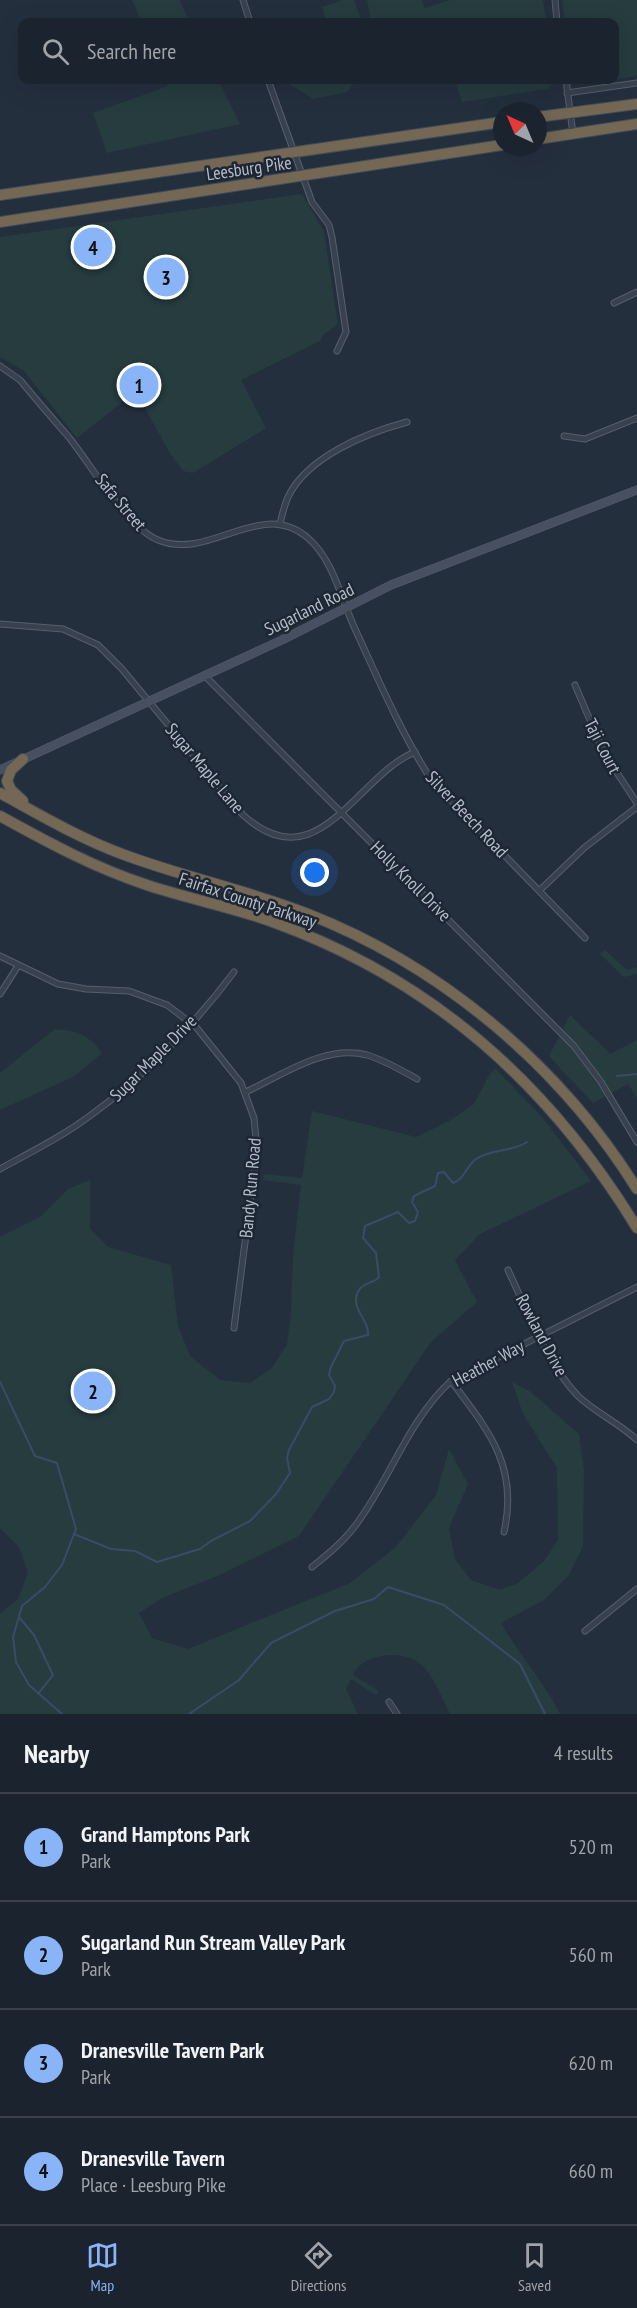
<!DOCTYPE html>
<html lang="en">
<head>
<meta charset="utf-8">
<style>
	body { margin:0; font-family:"PT Sans Narrow",sans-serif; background:#282f3a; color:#f1f3f6 }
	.compass { position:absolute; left:493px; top:102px; width:54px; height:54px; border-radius:50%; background:#1b232e; box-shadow:0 6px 24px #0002; rotate:316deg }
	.you { position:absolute; left:315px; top:873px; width:21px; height:21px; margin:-15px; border:4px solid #fff; border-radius:50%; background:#1a73e8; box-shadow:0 0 0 9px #1a73e833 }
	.badge { display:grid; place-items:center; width:39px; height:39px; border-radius:50%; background:#8ab4f8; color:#111; font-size:20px; font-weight:700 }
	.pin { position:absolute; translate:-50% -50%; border:3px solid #fff; box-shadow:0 2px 6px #0006 }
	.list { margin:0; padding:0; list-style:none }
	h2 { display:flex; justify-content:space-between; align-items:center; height:78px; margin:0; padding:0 24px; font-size:26px }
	h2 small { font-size:20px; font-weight:400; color:#a0a4aa }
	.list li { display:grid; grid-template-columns:39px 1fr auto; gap:18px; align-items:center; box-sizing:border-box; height:108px; padding:0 24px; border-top:2px solid #39404a }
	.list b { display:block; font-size:22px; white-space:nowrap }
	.list p { margin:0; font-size:20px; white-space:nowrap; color:#a0a4aa }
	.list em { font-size:20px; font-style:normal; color:#a0a4aa }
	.icon { flex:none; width:33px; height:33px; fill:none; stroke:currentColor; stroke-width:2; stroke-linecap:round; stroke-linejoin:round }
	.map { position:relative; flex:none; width:637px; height:1714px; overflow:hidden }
	.search { position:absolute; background:#1b232e; box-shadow:0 6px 24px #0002; left:18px; right:18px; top:18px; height:66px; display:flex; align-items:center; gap:15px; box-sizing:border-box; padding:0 21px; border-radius:12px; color:#a0a4aa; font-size:22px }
	.sheet { height:510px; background:#1b232e }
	nav { display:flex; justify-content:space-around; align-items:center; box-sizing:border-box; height:84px; border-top:2px solid #39404a; background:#1b232e; font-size:16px; color:#a0a4aa }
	nav a { display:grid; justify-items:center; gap:3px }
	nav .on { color:#8ab4f8 }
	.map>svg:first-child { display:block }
	.green { fill:#263c3f }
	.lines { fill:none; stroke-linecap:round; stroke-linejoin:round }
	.stream { stroke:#394c67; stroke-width:2 }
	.street-casing { stroke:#565f6c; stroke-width:7 }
	.secondary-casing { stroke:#565f6c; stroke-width:9 }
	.highway-casing { stroke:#434c59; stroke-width:12 }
	.street { stroke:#38414e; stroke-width:5 }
	.secondary { stroke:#465061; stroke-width:8 }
	.highway { stroke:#746855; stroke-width:10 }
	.labels { text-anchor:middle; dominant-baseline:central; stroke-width:5; stroke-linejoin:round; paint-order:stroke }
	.street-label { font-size:18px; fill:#b4bcc9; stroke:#1d2633 }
</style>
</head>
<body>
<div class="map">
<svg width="637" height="1714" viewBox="0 0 637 1714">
	<rect width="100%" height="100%" fill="#242f3e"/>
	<g class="green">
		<polygon points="132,0 179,0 190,22 142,22"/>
		<polygon points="343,0 354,0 362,22 327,22 322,7"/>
		<polygon points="367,0 422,0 425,8 450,0 543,0 546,22 371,22"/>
		<polygon points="562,0 637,0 637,76 580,85 573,80 614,80 614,22 565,22"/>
		<polygon points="165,80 218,80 240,124 107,153 93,113 168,86"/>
		<polygon points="283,80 356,80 347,92 313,99"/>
		<polygon points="455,80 554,80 554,82 547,89 462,102"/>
		<polygon points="302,194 324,232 338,324 324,334 320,341 241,380 266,428 193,473 183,471 169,452 136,391 77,438 24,371 0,357 0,237"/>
		<polygon points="605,950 627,970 637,967 637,974 624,977 600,954"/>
		<polygon points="570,1015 610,1054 637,1040 637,1098 628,1084 593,1103 549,1056"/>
		<path d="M 55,1029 C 77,1031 89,1035 102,1053 L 73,1077 L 0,1110 L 0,1073 Z"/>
		<path d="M 495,1068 L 542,1117 L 591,1181 L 480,1234 L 455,1260 L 477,1302 L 431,1342 L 299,1536 L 222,1574 L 162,1598 L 139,1613 L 152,1638 L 188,1649 L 350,1583 L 396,1547 L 436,1495 L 449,1449 L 468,1484 L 449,1528 L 455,1559 L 471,1580 L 500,1590 L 518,1583 L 544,1561 L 558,1540 L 557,1468 L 523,1414 L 512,1382 L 531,1392 L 579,1434 L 584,1470 L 583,1546 L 569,1575 L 544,1600 L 501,1623 C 519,1655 544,1681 560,1714 L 450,1714 C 442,1698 435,1678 422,1665 C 405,1649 363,1652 353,1675 L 379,1691 L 376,1695 L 351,1679 L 346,1689 L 358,1714 L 0,1714 L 0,1614 L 18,1599 L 28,1573 L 19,1547 L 0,1528 L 0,1237 L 40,1217 L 68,1189 L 90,1180 L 90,1229 L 108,1247 L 171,1265 L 178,1326 L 190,1356 L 220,1380 L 250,1383 L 272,1368 L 287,1344 L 291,1312 L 293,1255 L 301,1185 L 263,1180 L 264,1174 L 302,1178 L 312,1111 L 416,1137 L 449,1121 L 474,1104 L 488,1077 Z"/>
	</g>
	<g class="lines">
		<g class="stream">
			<polyline points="617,1076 637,1074"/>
			<polyline points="0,1382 35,1456 57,1463 76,1529 62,1565 45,1587 22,1606 13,1637 16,1662 29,1685 62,1714"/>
			<path d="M 74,1534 L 111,1549 L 135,1551 L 157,1562 L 200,1549 L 211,1541 L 250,1521 L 276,1494 L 290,1473 L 287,1458 L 289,1450 L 312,1407 L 329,1399 L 334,1392 L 335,1386 L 329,1375 L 331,1367 L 344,1341 L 368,1335 C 370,1320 348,1307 359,1290 C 364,1282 373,1284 379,1277 L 376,1253 L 363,1238 L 365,1226 L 398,1212 L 409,1223 L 415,1221 L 418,1212 L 412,1202 L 414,1196 L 435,1186 L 438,1173 L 444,1172 L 453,1183 C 465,1179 466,1166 476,1159 C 491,1149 512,1152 527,1142"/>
			<polyline points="19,1617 34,1635 53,1675 38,1694"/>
			<polyline points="189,1714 239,1680 271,1643 335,1611 374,1599 388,1587 444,1605 520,1664 545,1714"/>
		</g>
		<g class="street-casing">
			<g id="street">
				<polyline points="243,0 250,22"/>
				<polyline points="555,0 557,22"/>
				<polyline points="268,80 312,202 329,225 332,237 346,332 337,351"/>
				<polyline points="566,80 573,134"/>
				<polyline points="567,93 637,83"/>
				<polyline points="614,303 637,292"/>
				<path d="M 0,366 L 20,380 C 35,398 51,417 67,435 C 91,464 126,527 158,540 C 210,562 261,496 309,539 C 334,561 342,602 356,631 C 379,681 402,735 432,781 L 585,938"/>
				<polyline points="564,436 585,439 637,418"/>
				<path d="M 280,524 C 282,515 284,506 288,497 C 307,457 366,433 407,422"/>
				<path d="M 0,624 L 63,629 L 98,645 L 122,669 L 243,815 C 318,883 356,776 415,752"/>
				<polyline points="204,675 574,1046 601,1082 637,1142"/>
				<polyline points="575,685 604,753 637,803"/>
				<polyline points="540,890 584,848 637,807"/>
				<polyline points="0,956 58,984 86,989 129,991 167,1005 196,1027 241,1083 254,1118 257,1149 234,1328"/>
				<polyline points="0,994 18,966"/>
				<path d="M 246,1092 C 282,1075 326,1044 367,1055 C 384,1060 401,1070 417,1079"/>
				<path d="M 0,1169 C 31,1152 63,1136 91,1115 C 144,1077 195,1024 234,972"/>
				<path d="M 508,1270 C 527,1310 547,1364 578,1396 C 596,1413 619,1423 637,1440"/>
				<path d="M 451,1381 C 488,1430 519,1466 504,1532"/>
				<path d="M 312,1567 C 328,1554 343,1542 355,1526 C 390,1480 408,1420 451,1381 L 637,1287"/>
				<polyline points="585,1631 637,1589"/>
				<polyline points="389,1702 397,1714"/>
			</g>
		</g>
		<g class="secondary-casing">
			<polyline id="secondary" points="0,770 282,640 391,585 637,490"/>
		</g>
		<g class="highway-casing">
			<g id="highway">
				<polyline points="538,117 637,104"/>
				<polyline points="538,139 637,124"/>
				<polyline points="0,195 502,122"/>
				<polyline points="0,222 502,145"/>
				<polyline points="23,759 11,770 7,781 11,790 23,801"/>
				<path d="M 0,793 C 40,815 79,838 122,854 C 183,877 247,890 308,914 C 443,967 560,1066 637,1189"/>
				<path d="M 0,816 C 47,842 95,868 147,885 C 189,899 232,907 273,922 C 433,980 549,1084 637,1228"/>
			</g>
		</g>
		<use href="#street" class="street"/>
		<use href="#secondary" class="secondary"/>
		<use href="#highway" class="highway"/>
	</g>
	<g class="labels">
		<g class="street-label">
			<text transform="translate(249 168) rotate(-8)">Leesburg Pike</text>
			<text transform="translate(121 502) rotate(50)">Safa Street</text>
			<text transform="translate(309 609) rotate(-26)">Sugarland Road</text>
			<text transform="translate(603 746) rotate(63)">Taji Court</text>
			<text transform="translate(205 768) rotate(50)">Sugar Maple Lane</text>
			<text transform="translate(467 814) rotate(47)">Silver Beech Road</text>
			<text transform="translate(411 881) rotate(45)">Holly Knoll Drive</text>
			<text transform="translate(248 900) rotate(18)">Fairfax County Parkway</text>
			<text transform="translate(153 1058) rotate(-45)">Sugar Maple Drive</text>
			<text transform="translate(250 1188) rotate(-85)">Bandy Run Road</text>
			<text transform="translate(542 1335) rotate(62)">Rowland Drive</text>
			<text transform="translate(488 1363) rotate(-28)">Heather Way</text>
		</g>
	</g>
</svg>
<svg class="compass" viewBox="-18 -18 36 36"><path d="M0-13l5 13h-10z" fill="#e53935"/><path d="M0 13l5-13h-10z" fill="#a0a4aa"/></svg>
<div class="you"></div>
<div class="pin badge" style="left:139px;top:385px">1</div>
<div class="pin badge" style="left:93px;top:1391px">2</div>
<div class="pin badge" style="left:166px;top:277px">3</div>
<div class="pin badge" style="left:93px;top:247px">4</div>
<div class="search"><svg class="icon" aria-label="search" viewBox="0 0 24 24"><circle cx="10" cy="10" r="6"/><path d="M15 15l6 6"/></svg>Search here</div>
</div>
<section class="sheet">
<h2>Nearby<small>4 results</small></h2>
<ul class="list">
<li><span class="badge">1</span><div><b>Grand Hamptons Park</b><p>Park</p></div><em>520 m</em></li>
<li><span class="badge">2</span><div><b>Sugarland Run Stream Valley Park</b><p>Park</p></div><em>560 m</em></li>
<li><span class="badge">3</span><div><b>Dranesville Tavern Park</b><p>Park</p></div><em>620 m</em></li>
<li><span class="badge">4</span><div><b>Dranesville Tavern</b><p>Place · Leesburg Pike</p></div><em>660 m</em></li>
</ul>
</section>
<nav>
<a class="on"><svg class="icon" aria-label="map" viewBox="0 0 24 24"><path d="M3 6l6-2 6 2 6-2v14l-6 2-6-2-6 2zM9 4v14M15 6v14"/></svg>Map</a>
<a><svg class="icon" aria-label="directions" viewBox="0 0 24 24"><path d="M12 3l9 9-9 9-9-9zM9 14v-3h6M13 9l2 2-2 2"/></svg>Directions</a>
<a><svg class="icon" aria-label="saved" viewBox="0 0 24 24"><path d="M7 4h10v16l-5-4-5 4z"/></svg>Saved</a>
</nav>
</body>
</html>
